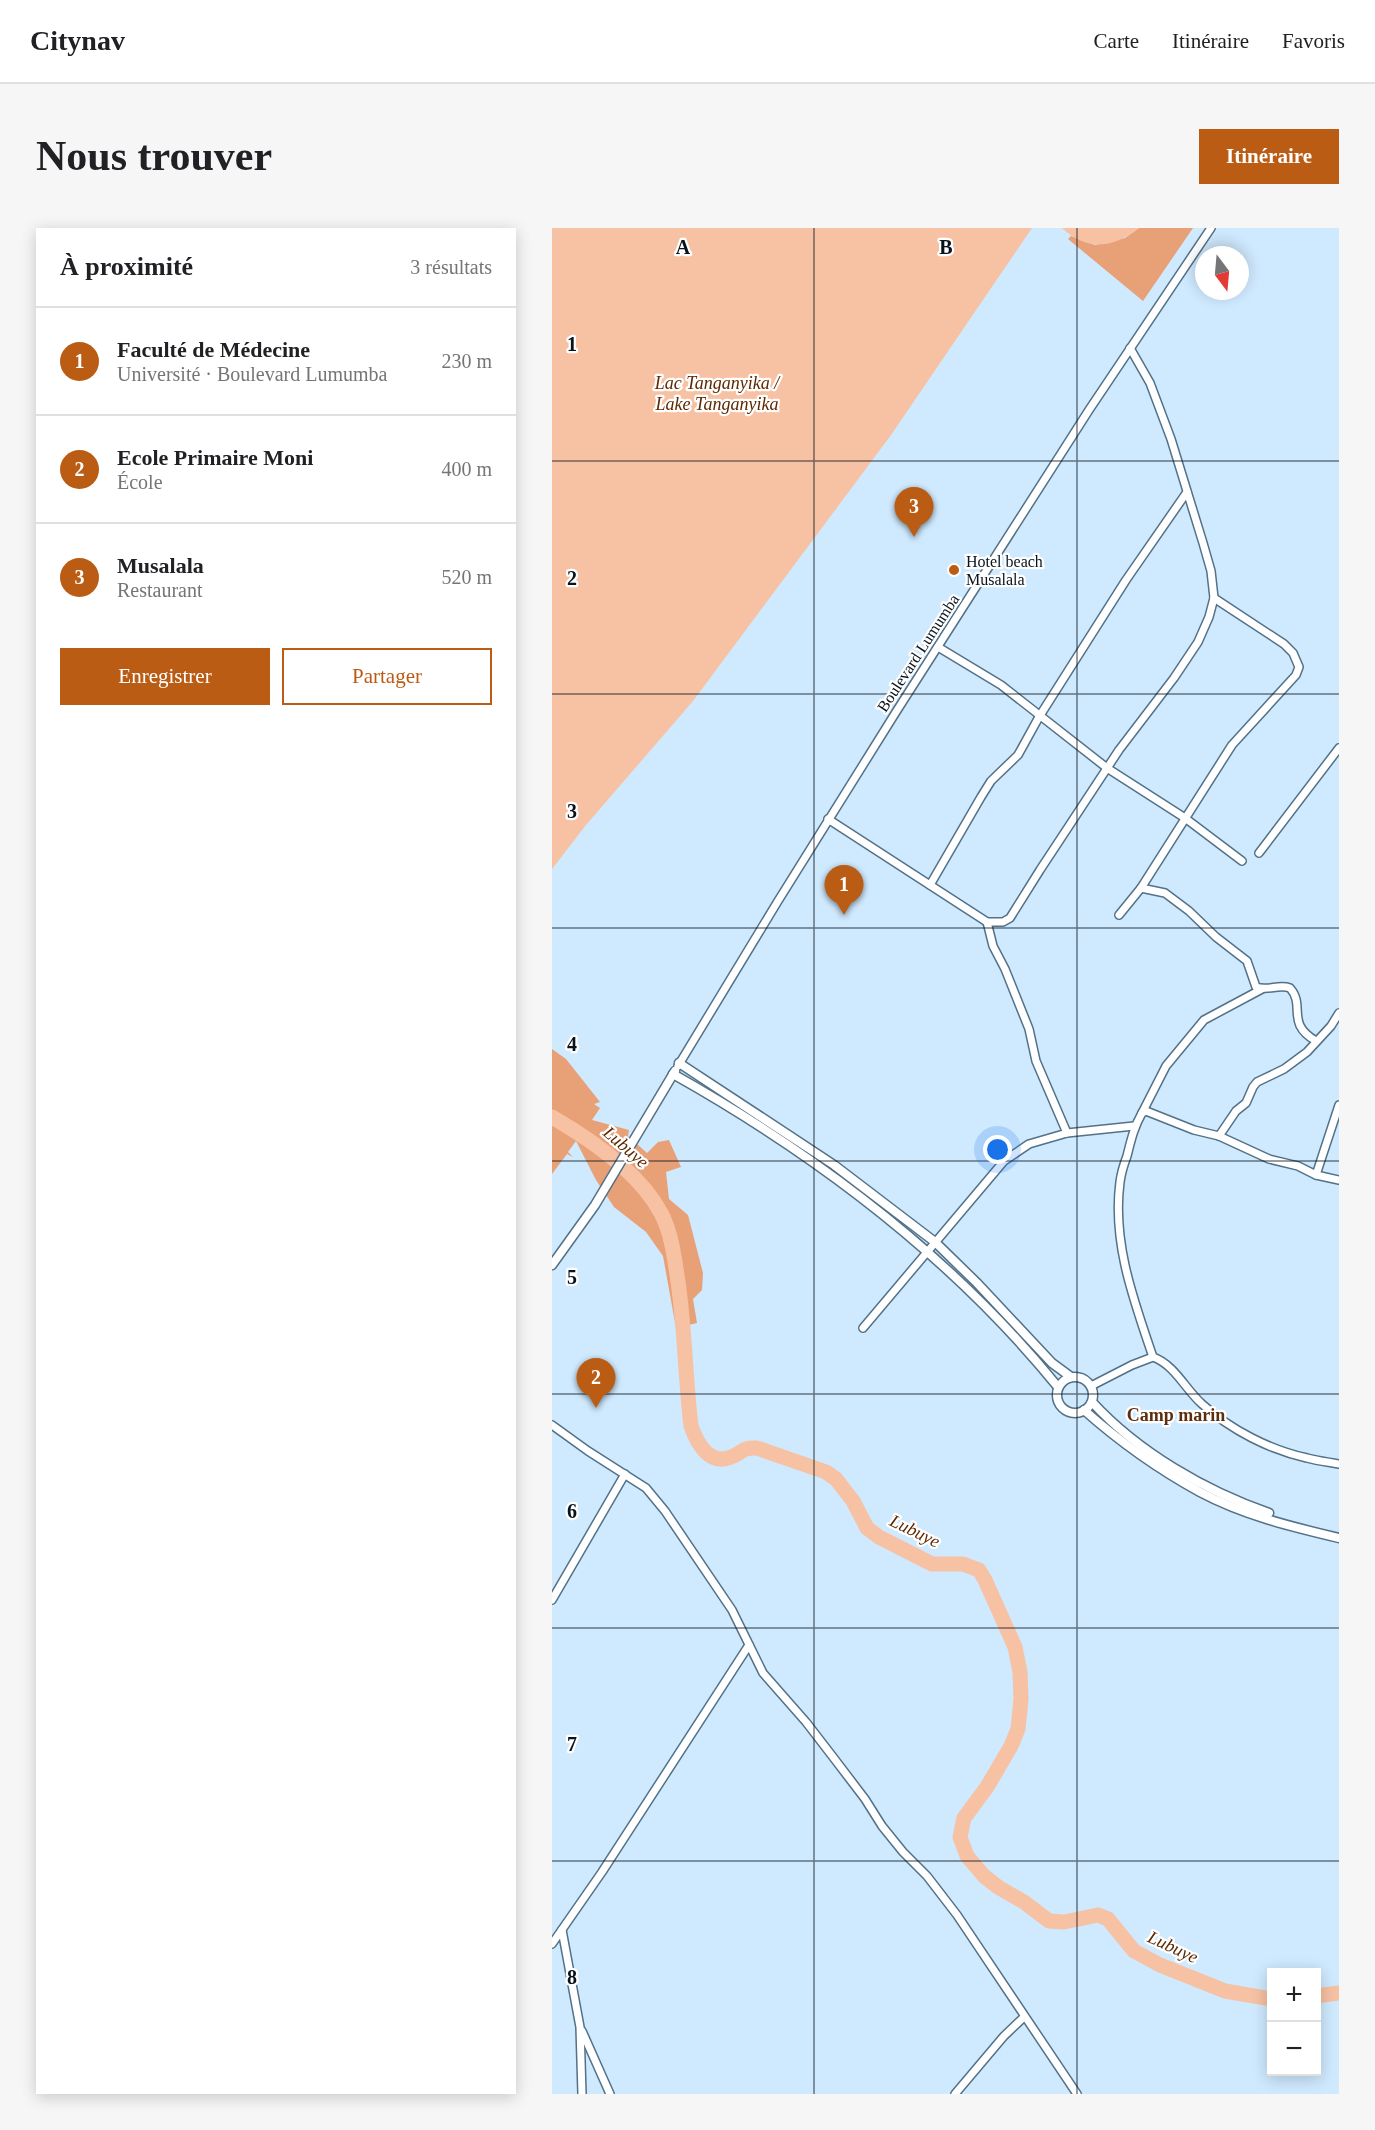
<!DOCTYPE html>
<html lang="fr">
<head>
<meta charset="utf-8">
<style>
	body { margin:0; font-family:"Times New Roman",serif; background:#f6f6f6; color:#202124 }
	.controls { position:absolute; right:18px; bottom:18px; display:grid; overflow:hidden; border-radius:0px; box-shadow:0 3px 15px #0003 }
	.controls button { width:54px; height:54px; display:grid; place-items:center; padding:0; border:0; border-bottom:2px solid #e0e0e0; background:#fff; color:#202124; font:30px sans-serif }
	.compass { position:absolute; left:643px; top:18px; width:54px; height:54px; border-radius:50%; background:#fff; box-shadow:0 3px 15px #0003; rotate:164deg }
	.you { position:absolute; left:446px; top:922px; width:21px; height:21px; margin:-15px; border:4px solid #fff; border-radius:50%; background:#1a73e8; box-shadow:0 0 0 9px #1a73e833 }
	.badge { display:grid; place-items:center; width:39px; height:39px; border-radius:50%; background:#bb5c14; color:#fff; font-size:20px; font-weight:700 }
	.pin { position:absolute; translate:-50% -50px; filter:drop-shadow(0 2px 3px #0008) }
	.pin::after { content:''; position:absolute; top:32px; width:21px; height:18px; background:inherit; clip-path:polygon(0 0,100% 0,50% 100%) }
	.list { margin:0; padding:0; list-style:none }
	h2 { display:flex; justify-content:space-between; align-items:center; height:78px; margin:0; padding:0 24px; font-size:26px }
	h2 small { font-size:20px; font-weight:400; color:#757577 }
	.list li { display:grid; grid-template-columns:39px 1fr auto; gap:18px; align-items:center; box-sizing:border-box; height:108px; padding:0 24px; border-top:2px solid #e0e0e0 }
	.list b { display:block; font-size:22px; white-space:nowrap }
	.list p { margin:0; font-size:20px; white-space:nowrap; color:#757577 }
	.list em { font-size:20px; font-style:normal; color:#757577 }
	.actions { display:flex; gap:12px; padding:18px 24px }
	.actions a { flex:1; padding:14px 0; border:2px solid #bb5c14; border-radius:0px; text-align:center; font-size:21px; color:#bb5c14 }
	.actions .main { background:#bb5c14; color:#fff }
	.map { position:relative; flex:none; width:787px; height:1866px; overflow:hidden; border-radius:0px }
	header { display:flex; align-items:center; gap:36px; box-sizing:border-box; height:84px; padding:0 30px; background:#fff; border-bottom:2px solid #e0e0e0 }
	header strong { font-size:28px }
	nav { display:flex; gap:33px; margin-inline-start:auto; font-size:21px }
	.intro { display:flex; align-items:center; justify-content:space-between; box-sizing:border-box; height:144px; padding:0 36px }
	h1 { margin:0; font-size:42px }
	.button { padding:15px 27px; border-radius:0px; background:#bb5c14; color:#fff; font-size:21px; font-weight:700 }
	main { display:flex; gap:36px; padding:0 36px }
	aside { flex:1; background:#fff; border-radius:0px; box-shadow:0 3px 15px #0003 }
	.map>svg:first-child { display:block }
	.green { fill:#e8a077 }
	.water { fill:#f7c1a3 }
	.lines { fill:none; stroke-linecap:round; stroke-linejoin:round }
	.river { stroke:#f7c1a3; stroke-width:15 }
	.minor-casing { stroke:#537187; stroke-width:10 }
	.tertiary-casing { stroke:#537187; stroke-width:11 }
	.minor { stroke:#fff; stroke-width:7 }
	.tertiary { stroke:#fff; stroke-width:8 }
	.grid { fill:none; stroke:#08131c; stroke-width:1.5; stroke-opacity:0.55 }
	.poi-dot { fill:#bb5c14; stroke:#fff; stroke-width:2 }
	.labels { text-anchor:middle; dominant-baseline:central; stroke-width:4.5; stroke-linejoin:round; paint-order:stroke }
	.poi-label { font-size:16px; fill:#08131c; stroke:#fff; text-anchor:start }
	.street-label { font-size:16px; fill:#08131c; stroke:#fff }
	.water-label { font-size:18px; font-style:italic; fill:#5e2800; stroke:#fff }
	.neighbourhood-label { font-size:18px; font-weight:bold; fill:#5c2e0f; stroke:#fff }
	.grid-label { font-size:20px; text-anchor:middle; font-weight:bold; fill:#08131c; stroke:#fff; stroke-width:4.5; stroke-linejoin:round; paint-order:stroke }
</style>
</head>
<body>
<header>
<strong>Citynav</strong>
<nav><a>Carte</a><a>Itinéraire</a><a>Favoris</a></nav>
</header>
<div class="intro"><h1>Nous trouver</h1><a class="button">Itinéraire</a></div>
<main>
<aside>
<h2>À proximité<small>3 résultats</small></h2>
<ul class="list">
<li><span class="badge">1</span><div><b>Faculté de Médecine</b><p>Université · Boulevard Lumumba</p></div><em>230 m</em></li>
<li><span class="badge">2</span><div><b>Ecole Primaire Moni</b><p>École</p></div><em>400 m</em></li>
<li><span class="badge">3</span><div><b>Musalala</b><p>Restaurant</p></div><em>520 m</em></li>
</ul>
<div class="actions"><a class="main">Enregistrer</a><a>Partager</a></div>
</aside>
<div class="map">
<svg width="787" height="1866" viewBox="0 0 787 1866">
	<rect width="100%" height="100%" fill="#cfe9fe"/>
	<g class="green">
		<polygon points="587,0 641,0 591,73 516,11 519,8 543,17 573,10"/>
		<polygon points="0,821 14,831 48,874 42,876 48,880 40,892 77,902 76,908 95,925 106,914 117,912 129,939 114,944 117,971 136,987 151,1045 150,1062 141,1071 145,1095 124,1100 111,1028 94,1004 62,979 44,952 24,913 16,924 21,929 15,926 0,946"/>
	</g>
	<g class="water">
		<polygon points="0,0 480,0 339,207 141,473 34,597 0,641"/>
		<path d="M 510,0 L 587,0 C 561,20 536,24 510,0 Z"/>
	</g>
	<g class="lines">
		<g class="river">
			<path d="M 0,889 C 38,911 88,945 109,985 C 119,1004 122,1027 125,1047 C 133,1097 133,1148 139,1198 C 145,1215 157,1238 179,1229 C 191,1225 189,1219 205,1220 L 274,1244 L 284,1251 L 301,1273 L 315,1300 L 327,1309 L 380,1336 L 411,1336 L 427,1342 L 433,1352 L 463,1419 L 468,1444 L 469,1471 L 466,1501 L 459,1518 L 435,1559 L 412,1590 L 408,1609 L 415,1628 L 432,1648 L 446,1659 L 472,1674 L 497,1693 L 512,1694 L 546,1687 L 556,1691 L 582,1723 L 608,1737 L 673,1763 L 720,1771"/>
			<polyline points="764,1768 787,1765"/>
		</g>
		<g class="minor-casing">
			<g id="minor">
				<polyline points="386,419 449,457 555,540 633,590 690,633"/>
				<polyline points="276,591 435,694 451,694 458,690 488,642 567,522 622,450 646,414 657,389 662,370 659,343 651,315 619,211 598,155 578,120"/>
				<polyline points="707,625 787,520"/>
				<polyline points="378,657 429,569 439,553 466,527 487,489 574,352 635,264"/>
				<polyline points="589,660 680,517 744,447 747,439 741,425 732,416 662,370"/>
				<path d="M 567,687 L 589,660 L 613,665 L 637,683 L 664,709 L 695,733 L 704,759 C 716,763 727,756 738,760 C 754,778 733,795 764,813"/>
				<polyline points="435,694 441,718 453,741 477,801 484,833 515,905"/>
				<polyline points="126,838 226,673 344,484 537,182 659,0"/>
				<polyline points="590,885 614,838 652,792 710,761"/>
				<polyline points="667,908 684,883 694,875 701,859 705,854 732,841 755,824 779,798 787,785"/>
				<polyline points="764,947 787,877"/>
				<polyline points="311,1100 452,933 477,916 515,905 582,898"/>
				<path d="M 601,1129 C 582,1073 560,1015 568,954 C 569,946 572,936 575,928 C 579,912 582,899 590,885 L 594,883 L 642,902 L 667,908 L 717,931 L 746,938 L 764,947 L 787,952"/>
				<path d="M 539,1158 L 580,1137 L 601,1129 C 623,1137 633,1161 650,1176 C 679,1202 718,1222 755,1230 C 766,1233 776,1234 787,1236"/>
				<polyline points="0,1197 36,1223 94,1260 113,1283 180,1382 211,1445 254,1494 281,1529 313,1571 330,1598 351,1624 375,1648 405,1687 525,1866"/>
				<polyline points="0,1372 73,1246"/>
				<polyline points="10,1702 28,1799 30,1866"/>
				<polyline points="0,1716 50,1644 197,1417"/>
				<polyline points="30,1803 58,1866"/>
				<polyline points="403,1866 452,1808 472,1789"/>
			</g>
		</g>
		<g class="tertiary-casing">
			<g id="tertiary">
				<polyline points="127,835 282,937 383,1014 425,1055 500,1135 519,1149"/>
				<path d="M 121,846 C 265,927 401,1030 506,1159"/>
				<polyline points="0,1037 43,977 123,843"/>
				<circle cx="523" cy="1167" r="18"/>
				<path d="M 540,1174 C 586,1224 653,1263 717,1285"/>
				<path d="M 532,1182 C 568,1214 606,1241 648,1264 C 691,1287 740,1299 787,1310"/>
			</g>
		</g>
		<use href="#minor" class="minor"/>
		<use href="#tertiary" class="tertiary"/>
	</g>
	<path class="grid" d="M 262,0 L 262,1866M 525,0 L 525,1866M 0,233 L 787,233M 0,466 L 787,466M 0,700 L 787,700M 0,933 L 787,933M 0,1166 L 787,1166M 0,1400 L 787,1400M 0,1633 L 787,1633"/>
	<circle class="poi-dot" cx="402" cy="342" r="6"/>
	<g class="labels">
		<g class="poi-label">
			<text x="414" y="333">Hotel beach<tspan x="414" dy="18">Musalala</tspan></text>
		</g>
		<g class="street-label">
			<text transform="translate(366 425) rotate(-57)">Boulevard Lumumba</text>
		</g>
		<g class="water-label">
			<text x="165" y="155">Lac Tanganyika /<tspan x="165" dy="21">Lake Tanganyika</tspan></text>
			<text transform="translate(74 919) rotate(41)">Lubuye</text>
			<text transform="translate(363 1303) rotate(26)">Lubuye</text>
			<text transform="translate(621 1719) rotate(25)">Lubuye</text>
		</g>
		<g class="neighbourhood-label">
			<text x="624" y="1187">Camp marin</text>
		</g>
	</g>
	<g class="grid-label">
		<text x="131" y="26">A</text>
		<text x="394" y="26">B</text>
		<text x="20" y="123">1</text>
		<text x="20" y="357">2</text>
		<text x="20" y="590">3</text>
		<text x="20" y="823">4</text>
		<text x="20" y="1056">5</text>
		<text x="20" y="1290">6</text>
		<text x="20" y="1523">7</text>
		<text x="20" y="1756">8</text>
	</g>
</svg>
<div class="controls">
<button>+</button>
<button>−</button>
</div>
<svg class="compass" viewBox="-18 -18 36 36"><path d="M0-13l5 13h-10z" fill="#e53935"/><path d="M0 13l5-13h-10z" fill="#757577"/></svg>
<div class="you"></div>
<div class="pin badge" style="left:292px;top:687px">1</div>
<div class="pin badge" style="left:44px;top:1180px">2</div>
<div class="pin badge" style="left:362px;top:309px">3</div>
</div>
</main>
</body>
</html>
